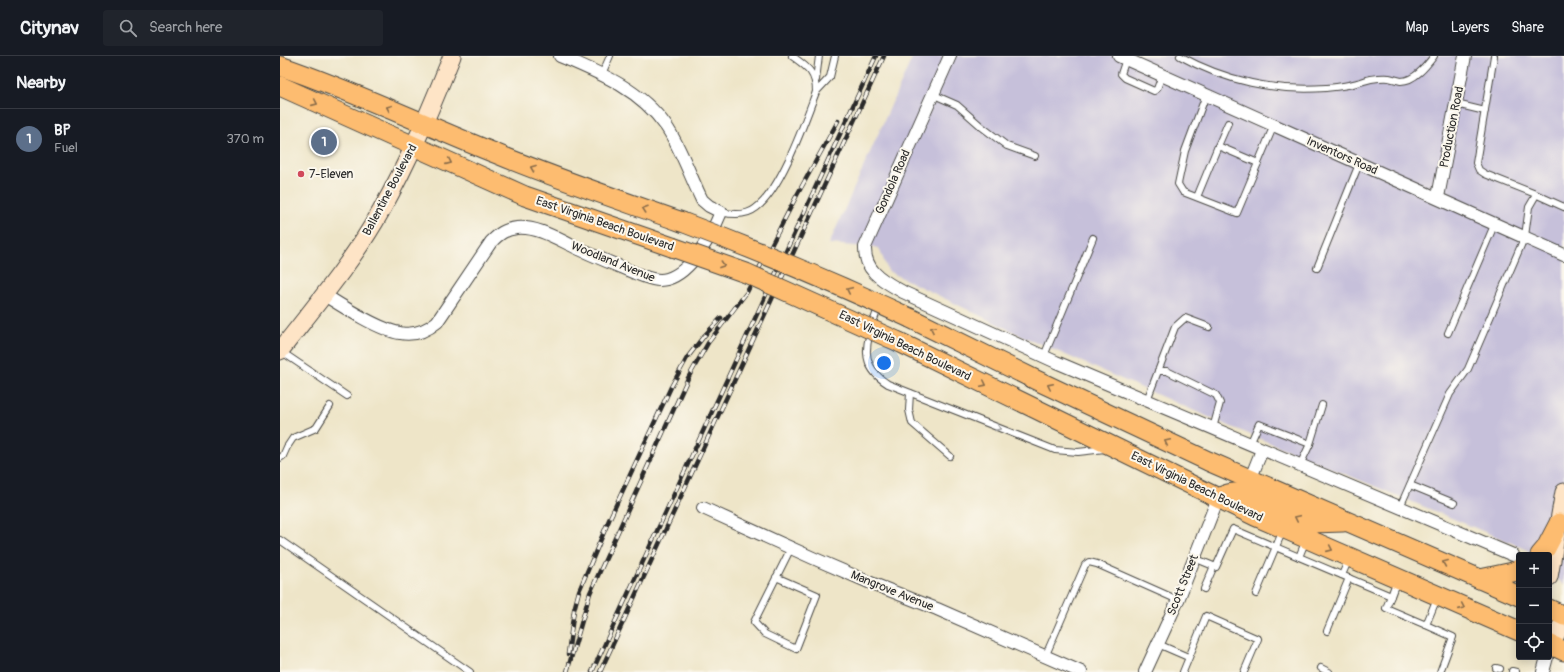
<!DOCTYPE html>
<html lang="en">
<head>
<meta charset="utf-8">
<style>
	body { margin:0; font-family:Pangolin,sans-serif; background:#20242c; color:#f1f3f6 }
	.controls { position:absolute; right:12px; bottom:12px; display:grid; overflow:hidden; border-radius:4px; box-shadow:0 2px 10px #0003 }
	.controls button { width:36px; height:36px; display:grid; place-items:center; padding:0; border:0; border-bottom:1px solid #363941; background:#171b24; color:#f1f3f6; font:20px sans-serif }
	.you { position:absolute; left:604px; top:307px; width:14px; height:14px; margin:-10px; border:3px solid #fff; border-radius:50%; background:#1a73e8; box-shadow:0 0 0 6px #1a73e833 }
	.badge { display:grid; place-items:center; width:26px; height:26px; border-radius:50%; background:#d1495b; color:#fff; font-size:13px; font-weight:700 }
	.pin { position:absolute; translate:-50% -50%; border:2px solid #fff; box-shadow:0 1px 4px #0006 }
	.list { margin:0; padding:0; list-style:none }
	h2 { display:flex; justify-content:space-between; align-items:center; height:52px; margin:0; padding:0 16px; font-size:17px }
	h2 small { font-size:13px; font-weight:400; color:#9ea1a6 }
	.list li { display:grid; grid-template-columns:26px 1fr auto; gap:12px; align-items:center; box-sizing:border-box; height:60px; padding:0 16px; border-top:1px solid #363941 }
	.list b { display:block; font-size:15px; white-space:nowrap }
	.list p { margin:0; font-size:13px; white-space:nowrap; color:#9ea1a6 }
	.list em { font-size:13px; font-style:normal; color:#9ea1a6 }
	.icon { flex:none; width:22px; height:22px; fill:none; stroke:currentColor; stroke-width:2; stroke-linecap:round; stroke-linejoin:round }
	.map { position:relative; flex:none; width:1284px; height:616px; overflow:hidden }
	header { display:flex; align-items:center; gap:24px; box-sizing:border-box; height:56px; padding:0 20px; background:#171b24; border-bottom:1px solid #363941 }
	header strong { font-size:19px }
	nav { display:flex; gap:22px; margin-inline-start:auto; font-size:14px }
	.search { width:280px; height:36px; background:#20242c; display:flex; align-items:center; gap:10px; box-sizing:border-box; padding:0 14px; border-radius:4px; color:#9ea1a6; font-size:15px }
	main { display:flex }
	aside { flex:1; background:#171b24 }
	.map>svg:first-child { display:block }
	.industrial { fill:#c6c0da }
	.lines { fill:none; stroke-linecap:round; stroke-linejoin:round }
	.lane-casing { stroke:#484743; stroke-width:8 }
	.street-casing { stroke:#484743; stroke-width:14 }
	.secondary-casing { stroke:#484743; stroke-width:19 }
	.primary-casing { stroke:#484743; stroke-width:21 }
	.lane { stroke:#fff; stroke-width:6 }
	.street { stroke:#fff; stroke-width:12 }
	.secondary { stroke:#fee4c6; stroke-width:17 }
	.primary { stroke:#fdbc70; stroke-width:19 }
	.rail-casing { stroke:#2b2b2b; stroke-width:4.5 }
	.rail { stroke:#fbf7ec; stroke-width:3; stroke-dasharray:9; stroke-linecap:butt }
	.primary-bridge-casing { stroke:#484743; stroke-width:21; stroke-linecap:butt }
	.primary-bridge { stroke:#fdbc70; stroke-width:19 }
	.oneway { stroke:#8a6c4a }
	.oneway2 { stroke:#a0a0a0 }
	.poi-dot { fill:#d1495b; stroke:#fbf7ec; stroke-width:1.5 }
	.labels { text-anchor:middle; dominant-baseline:central; stroke-width:4; stroke-linejoin:round; paint-order:stroke }
	.street-label { font-size:12px; fill:#2b2b2b; stroke:#fbf7ec }
	.poi-label { font-size:12px; fill:#2b2b2b; stroke:#fbf7ec; text-anchor:start }
</style>
</head>
<body>
<header>
<strong>Citynav</strong>
<div class="search"><svg class="icon" aria-label="search" viewBox="0 0 24 24"><circle cx="10" cy="10" r="6"/><path d="M15 15l6 6"/></svg>Search here</div>
<nav><a>Map</a><a>Layers</a><a>Share</a></nav>
</header>
<main>
<aside>
<h2>Nearby<small></small></h2>
<ul class="list">
<li><span class="badge" style="background:#5c6f8a">1</span><div><b>BP</b><p>Fuel</p></div><em>370 m</em></li>
</ul>
</aside>
<div class="map">
<svg width="1284" height="616" viewBox="0 0 1284 616">
	<rect width="100%" height="100%" fill="#fbf7ec"/>
	<filter id="ink" filterUnits="userSpaceOnUse"><feTurbulence type="fractalNoise" baseFrequency=".025" numOctaves="2"/><feDisplacementMap in="SourceGraphic" scale="8" xChannelSelector="R" yChannelSelector="G"/><feConvolveMatrix kernelMatrix="1 2 1 2 8 2 1 2 1" color-interpolation-filters="sRGB"/></filter>
	<filter id="wash" filterUnits="userSpaceOnUse"><feTurbulence type="fractalNoise" baseFrequency=".012" numOctaves="4" result="noise"/><feDisplacementMap in="SourceGraphic" scale="16" xChannelSelector="R" yChannelSelector="G"/><feGaussianBlur stdDeviation="0.9" result="paint"/><feColorMatrix in="noise" values="0 0 0 0 0 0 0 0 0 0 0 0 0 0 0 0 0 1.4 0 .05"/><feComposite in="paint" operator="in"/></filter>
	<g filter="url(#wash)">
		<rect width="100%" height="100%" fill="#eee5c8"/>
		<polygon class="industrial" points="633,0 1284,0 1284,529 1269,515 1269,499 1252,499 1246,493 954,372 742,280 608,215 599,192 549,188"/>
	</g>
	<g filter="url(#ink)">
		<g class="lines">
			<g class="lane-casing">
				<g id="lane">
					<path d="M 900,0 C 945,25 996,36 1046,32 C 1056,31 1067,30 1077,27 C 1082,26 1086,24 1091,23 C 1097,22 1103,21 1109,22 C 1113,23 1117,24 1121,25 C 1135,25 1147,9 1154,0"/>
					<polyline points="1214,0 1196,107 1199,114 1205,118 1253,137 1284,151"/>
					<polyline points="846,3 841,18 845,22 874,35 877,33 882,19"/>
					<polyline points="322,18 330,0"/>
					<polyline points="536,24 539,0"/>
					<polyline points="536,36 550,21 555,0"/>
					<polyline points="652,38 677,49 702,71 727,90 755,100"/>
					<polyline points="926,39 905,95 898,128 903,136 957,157 994,69"/>
					<polyline points="1176,48 1205,55"/>
					<polyline points="948,67 938,90 978,107"/>
					<polyline points="917,141 938,90"/>
					<path d="M 441,156 C 453,159 466,160 476,152 C 501,134 525,65 536,36 C 536,16 527,11 512,0"/>
					<polyline points="1037,212 1079,108"/>
					<path d="M 599,249 C 589,280 574,307 608,328 L 775,394 L 798,396 L 825,393"/>
					<polyline points="1168,277 1215,167"/>
					<polyline points="2,296 67,340"/>
					<polyline points="764,300 813,182"/>
					<polyline points="878,315 887,315 936,339 940,347 933,372"/>
					<polyline points="630,337 629,354 632,367 670,400"/>
					<polyline points="867,344 895,271 905,262 929,271"/>
					<polyline points="970,388 979,368 1030,388"/>
					<polyline points="0,402 3,400 7,391 13,382 36,372 50,350"/>
					<polyline points="1020,409 1030,388 1042,349"/>
					<polyline points="1130,429 1174,447"/>
					<polyline points="1120,451 1170,338 1188,313 1245,180 1249,151 1256,139"/>
					<polyline points="0,484 190,616"/>
					<polyline points="1019,501 1026,484"/>
					<polyline points="914,502 936,511 953,473 1111,540 1117,524"/>
					<polyline points="1062,519 1069,503"/>
					<polyline points="496,521 537,539 516,593 485,578 474,566 511,492"/>
					<polyline points="924,533 934,510"/>
					<polyline points="976,538 1003,474"/>
					<polyline points="1111,540 1106,552 1146,569 1157,542"/>
					<polyline points="1146,569 1173,581 1160,616"/>
					<polyline points="1047,575 1069,522"/>
					<polyline points="878,588 908,601"/>
					<polyline points="765,601 805,509 809,506 817,508 898,544"/>
					<polyline points="1041,612 1049,616"/>
					<polyline points="1216,612 1220,613"/>
					<polyline points="1232,615 1236,616"/>
					<polyline points="903,616 926,560 978,583 964,616"/>
				</g>
			</g>
			<g class="street-casing">
				<g id="street">
					<path d="M 670,0 L 585,191 C 584,216 604,225 623,236 L 776,306 L 1233,499"/>
					<polyline points="839,0 1284,199"/>
					<polyline points="1158,141 1185,0"/>
					<path d="M 43,238 C 62,250 99,274 120,277 C 134,280 146,275 157,266 L 211,186 C 219,178 225,173 237,172 C 258,170 279,184 297,192 C 316,201 336,209 355,217 C 366,221 376,226 387,223 C 412,216 432,178 441,156 L 429,150 L 422,144 C 411,122 400,90 386,70 C 360,33 320,17 280,0"/>
					<polyline points="970,424 982,394"/>
					<polyline points="423,452 533,502 591,527 657,553 801,616"/>
					<polyline points="865,616 898,544 938,442"/>
					<polyline points="1263,616 1267,601"/>
				</g>
			</g>
			<g class="secondary-casing">
				<g id="secondary">
					<path d="M 0,295 C 35,250 73,205 101,155 C 129,105 151,52 172,0"/>
					<polyline points="1269,521 1284,436"/>
					<polyline points="1270,589 1284,565"/>
				</g>
			</g>
			<g class="primary-casing">
				<g id="primary">
					<path d="M 0,10 C 74,35 144,69 217,98 C 277,123 340,144 402,166"/>
					<polyline points="0,30 245,140 392,191"/>
					<polyline points="630,262 756,324 928,405 1239,540"/>
					<polyline points="619,286 975,460 1239,575"/>
					<path d="M 938,442 C 948,437 954,436 965,437 L 1025,466 L 1033,467 L 1063,466"/>
					<polyline points="1260,499 1266,492 1279,467"/>
					<polyline points="1200,523 1233,516 1239,513"/>
					<polyline points="1269,553 1284,560"/>
					<polyline points="1269,588 1284,595"/>
				</g>
			</g>
			<use href="#lane" class="lane"/>
			<use href="#street" class="street"/>
			<use href="#secondary" class="secondary"/>
			<use href="#primary" class="primary"/>
			<g class="rail-casing">
				<g id="rail">
					<polyline points="288,598 294,554 299,535 329,464 391,331 407,302 424,280 441,262"/>
					<polyline points="287,616 310,537 408,322 428,287 467,236 517,139 558,65"/>
					<polyline points="312,616 596,0"/>
					<polyline points="320,616 604,0"/>
				</g>
			</g>
			<use href="#rail" class="rail"/>
			<g class="primary-bridge-casing">
				<g id="primary-bridge">
					<path d="M 402,166 C 479,195 555,227 630,262"/>
					<polyline points="392,191 466,217 619,286"/>
				</g>
			</g>
			<use href="#primary-bridge" class="primary-bridge"/>
		</g>
		<defs><path id="oneway-chevron" d="M-2-3.5L2.5 0L-2 3.5" fill="none" stroke-width="1.6" stroke-linecap="round" stroke-linejoin="round"/></defs>
		<g class="oneway">
			<use href="#oneway-chevron" transform="translate(35 47) rotate(24)"/>
			<use href="#oneway-chevron" transform="translate(109 52) rotate(-157)"/>
			<use href="#oneway-chevron" transform="translate(169 106) rotate(24)"/>
			<use href="#oneway-chevron" transform="translate(253 112) rotate(-159)"/>
			<use href="#oneway-chevron" transform="translate(365 153) rotate(-161)"/>
			<use href="#oneway-chevron" transform="translate(442 209) rotate(20)"/>
			<use href="#oneway-chevron" transform="translate(569 234) rotate(-155)"/>
			<use href="#oneway-chevron" transform="translate(653 273) rotate(-154)"/>
			<use href="#oneway-chevron" transform="translate(704 328) rotate(26)"/>
			<use href="#oneway-chevron" transform="translate(770 330) rotate(-154)"/>
			<use href="#oneway-chevron" transform="translate(887 386) rotate(-155)"/>
			<use href="#oneway-chevron" transform="translate(1017 462) rotate(-155)"/>
			<use href="#oneway-chevron" transform="translate(1050 493) rotate(24)"/>
			<use href="#oneway-chevron" transform="translate(1165 507) rotate(-157)"/>
			<use href="#oneway-chevron" transform="translate(1182 551) rotate(24)"/>
		</g>
		<use class="oneway2" href="#oneway-chevron" transform="translate(718 372) rotate(22)"/>
	</g>
	<circle class="poi-dot" cx="21" cy="118" r="4"/>
	<g class="labels">
		<g class="street-label">
			<text transform="translate(1172 71) rotate(-79)">Production Road</text>
			<text transform="translate(1062 100) rotate(24)">Inventors Road</text>
			<text transform="translate(613 126) rotate(-66)">Gondola Road</text>
			<text transform="translate(110 134) rotate(-62)">Ballentine Boulevard</text>
			<text transform="translate(325 168) rotate(19)">East Virginia Beach Boulevard</text>
			<text transform="translate(333 206) rotate(22)">Woodland Avenue</text>
			<text transform="translate(625 290) rotate(26)">East Virginia Beach Boulevard</text>
			<text transform="translate(917 431) rotate(26)">East Virginia Beach Boulevard</text>
			<text transform="translate(903 529) rotate(-68)">Scott Street</text>
			<text transform="translate(612 535) rotate(22)">Mangrove Avenue</text>
		</g>
		<g class="poi-label">
			<text x="29" y="118">7-Eleven</text>
		</g>
	</g>
</svg>
<div class="controls">
<button>+</button>
<button>−</button>
<button><svg class="icon" aria-label="locate" viewBox="0 0 24 24"><circle cx="12" cy="12" r="6"/><path d="M12 2v4M12 18v4M2 12h4M18 12h4"/></svg></button>
</div>
<div class="you"></div>
<div class="pin badge" style="left:44px;top:86px;background:#5c6f8a">1</div>
</div>
</main>
</body>
</html>
